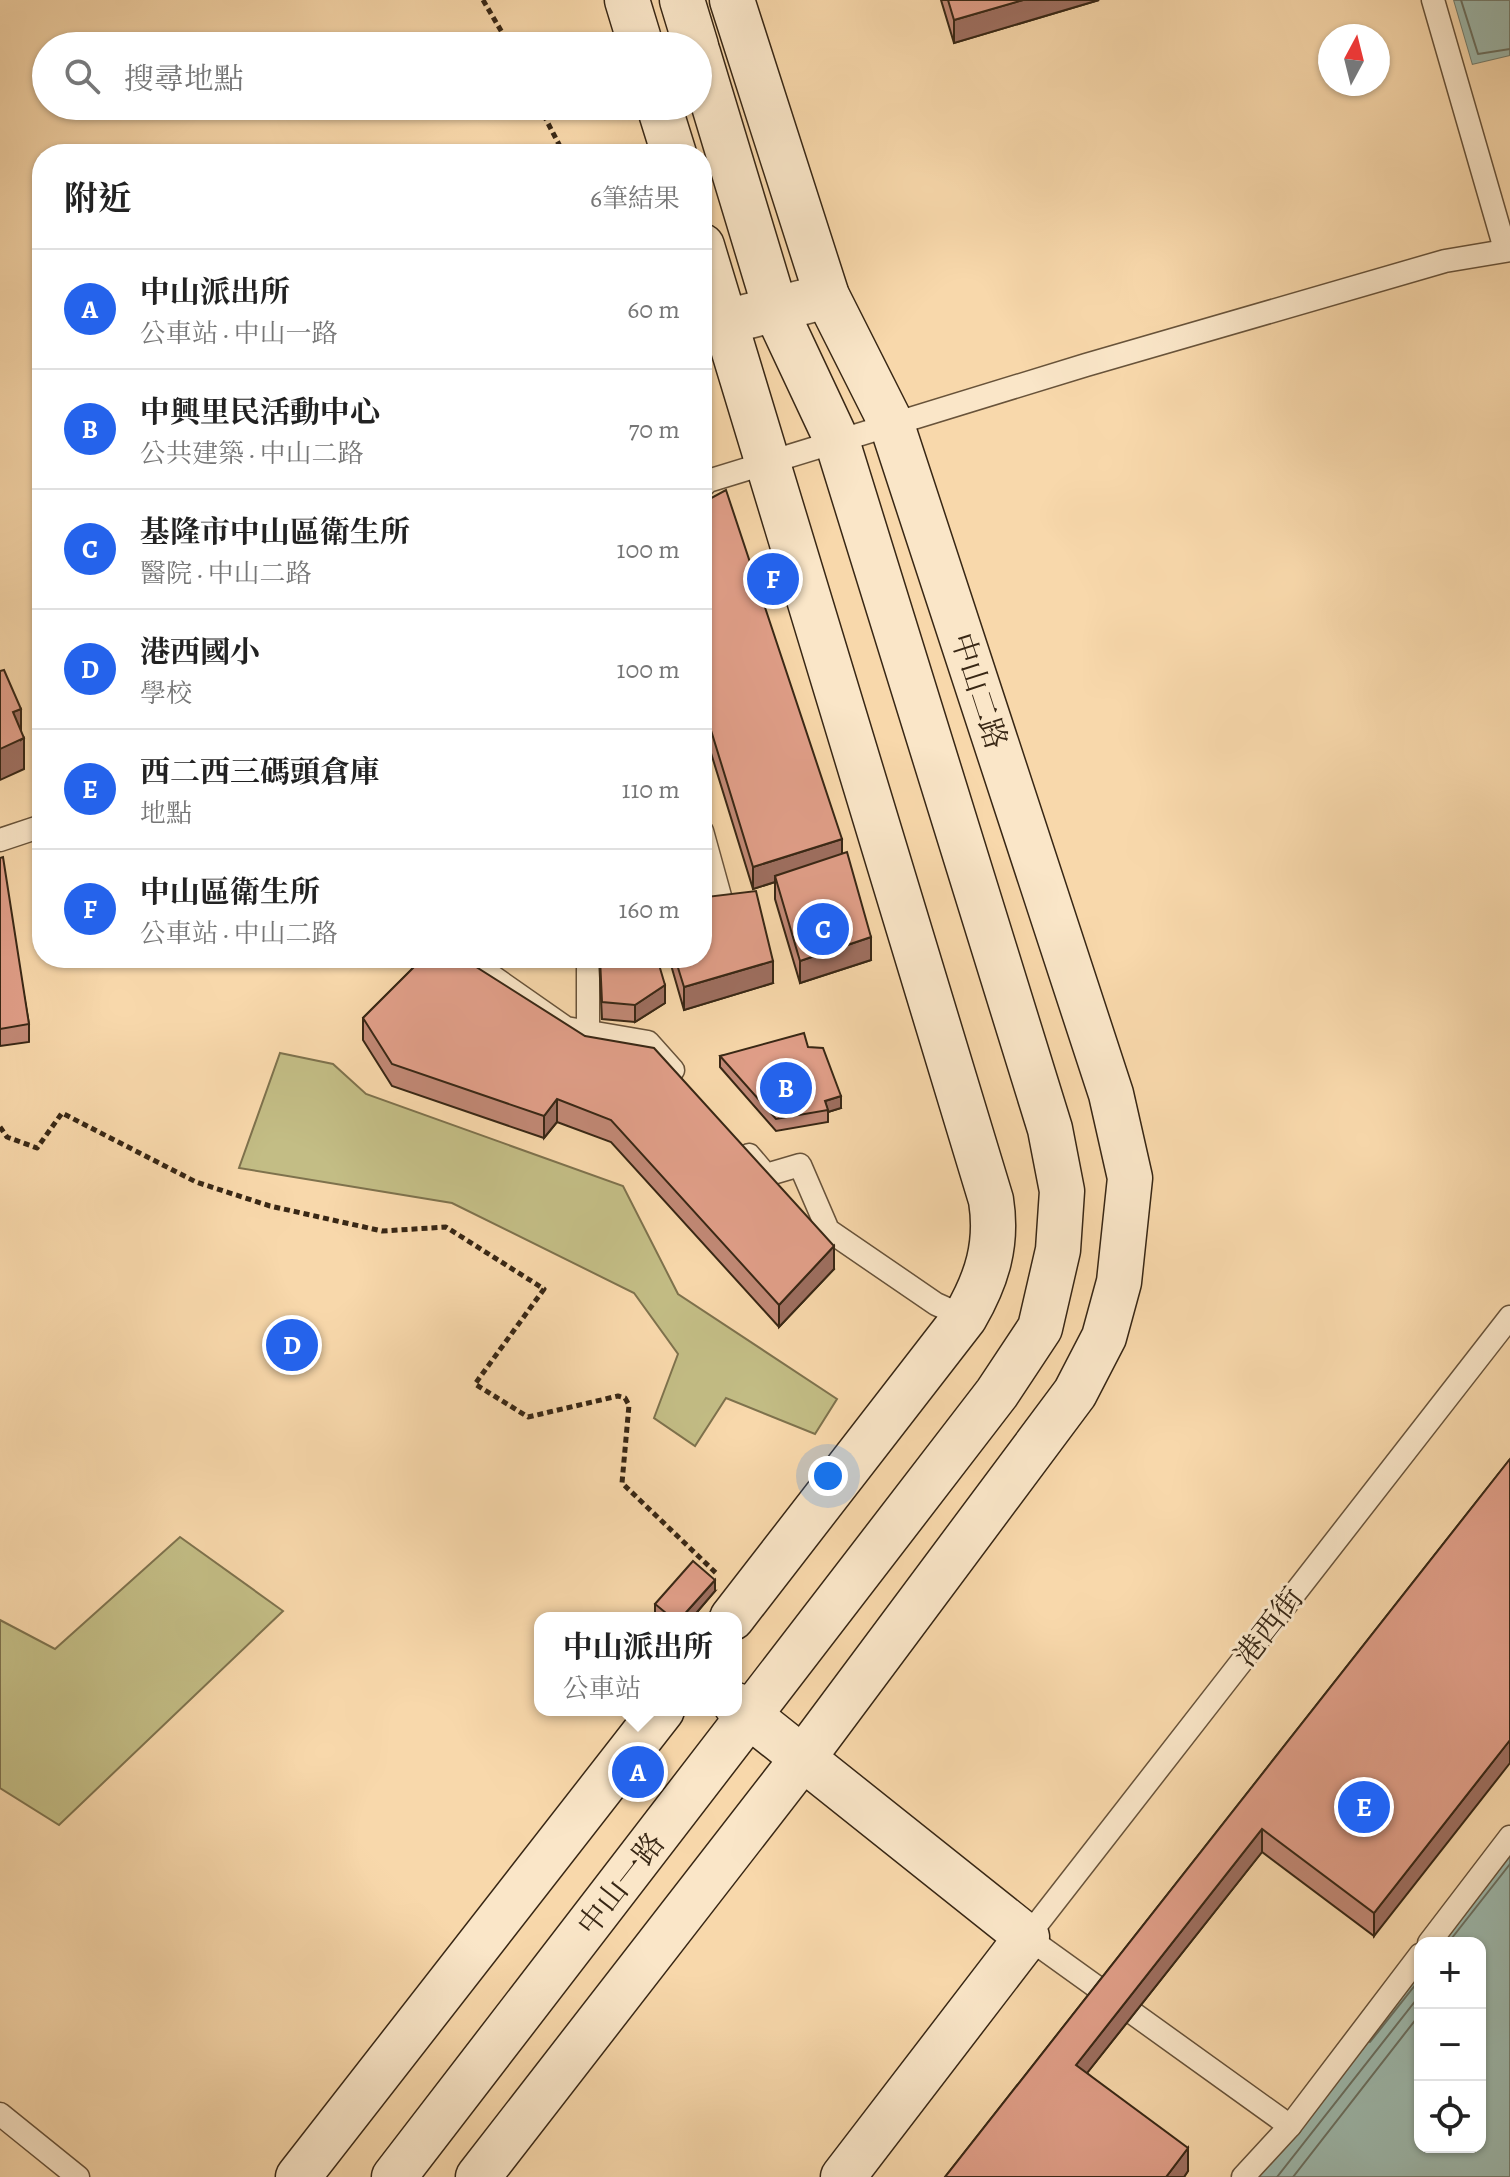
<!DOCTYPE html>
<html lang="zh-TW">
<head>
<meta charset="utf-8">
<style>
	body { margin:0; font-family:Alegreya,"Noto Serif TC",serif; background:#f6f6f6; color:#222 }
	.controls { position:absolute; right:24px; bottom:24px; display:grid; overflow:hidden; border-radius:16px; box-shadow:0 2px 6px #0004 }
	.controls button { width:72px; height:72px; display:grid; place-items:center; padding:0; border:0; border-bottom:2px solid #e0e0e0; background:#fff; color:#222; font:40px sans-serif }
	.compass { position:absolute; left:1318px; top:24px; width:72px; height:72px; border-radius:50%; background:#fff; box-shadow:0 2px 6px #0004; rotate:7deg }
	.you { position:absolute; left:828px; top:1476px; width:28px; height:28px; margin:-20px; border:6px solid #fff; border-radius:50%; background:#1a73e8; box-shadow:0 0 0 12px #1a73e833 }
	.badge { display:grid; place-items:center; width:52px; height:52px; border-radius:50%; background:#2563eb; color:#fff; font-size:26px; font-weight:700 }
	.pin { position:absolute; translate:-50% -50%; border:4px solid #fff; box-shadow:0 2px 8px #0006 }
	.popup { position:absolute; left:534px; top:1612px; width:208px; height:104px; box-sizing:border-box; display:grid; place-content:center; border-radius:16px; background:#fff; filter:drop-shadow(0 2px 6px #0005); font-size:26px; white-space:nowrap; color:#767676 }
	.popup b { font-size:30px; color:#222 }
	.popup::after { content:''; position:absolute; left:50%; top:100%; margin-left:-16px; border:16px solid transparent; border-top-color:#fff }
	.list { margin:0; padding:0; list-style:none }
	h2 { display:flex; justify-content:space-between; align-items:center; height:104px; margin:0; padding:0 32px; font-size:34px }
	h2 small { font-size:26px; font-weight:400; color:#767676 }
	.list li { display:grid; grid-template-columns:52px 1fr auto; gap:24px; align-items:center; box-sizing:border-box; height:120px; padding:0 32px; border-top:2px solid #e0e0e0 }
	.list b { display:block; font-size:30px; white-space:nowrap }
	.list p { margin:0; font-size:26px; white-space:nowrap; color:#767676 }
	.list em { font-size:26px; font-style:normal; color:#767676 }
	.icon { flex:none; width:44px; height:44px; fill:none; stroke:currentColor; stroke-width:2; stroke-linecap:round; stroke-linejoin:round }
	.map { position:relative; flex:none; width:1510px; height:2177px; overflow:hidden }
	.search { position:absolute; background:#fff; box-shadow:0 2px 6px #0004; left:32px; top:32px; width:680px; height:88px; display:flex; align-items:center; gap:20px; box-sizing:border-box; padding:0 28px; border-radius:44px; color:#767676; font-size:30px }
	.panel { position:absolute; background:#fff; box-shadow:0 2px 6px #0004; left:32px; top:144px; width:680px; height:824px; border-radius:32px }
	.map>svg:first-child { display:block }
	.green { fill:#c3bd85; stroke:#7e724d; stroke-width:2 }
	.water { fill:#9db9ad; stroke:#757f70; stroke-width:2 }
	.pier { fill:#f8d8ab }
	.lines { fill:none; stroke-linecap:round; stroke-linejoin:round }
	.shore { stroke:#6a7061; stroke-width:2 }
	.lane-casing { stroke:#68533a; stroke-width:25 }
	.street-casing { stroke:#68533a; stroke-width:47 }
	.secondary-casing { stroke:#382715; stroke-width:47 }
	.path { stroke:#382715; stroke-width:5; stroke-dasharray:6 4; stroke-linecap:butt }
	.lane { stroke:#fae6c8; stroke-width:22 }
	.street { stroke:#fae6c8; stroke-width:44 }
	.secondary { stroke:#fae6c8; stroke-width:44 }
	.wall { fill:#c28976; stroke:#382715; stroke-width:2 }
	.shaded-wall { fill:#9e6f60; stroke:#382715; stroke-width:2 }
	.building { fill:#e19f89; stroke:#382715; stroke-width:2 }
	.labels { text-anchor:middle; dominant-baseline:central; stroke-width:6; stroke-linejoin:round; paint-order:stroke }
	.street-label { font-size:30px; fill:#382715; stroke:#fae6c8 }
</style>
</head>
<body>
<div class="map">
<svg width="1510" height="2177" viewBox="0 0 1510 2177">
	<rect width="100%" height="100%" fill="#f8d8ab"/>
	<filter id="stains"><feTurbulence type="fractalNoise" baseFrequency=".0025" numOctaves="4"/><feColorMatrix values="0 0 0 0 .2 0 0 0 0 .09 0 0 0 0 .02 0 0 0 .5 -.17"/></filter>
	<radialGradient id="worn" r=".72"><stop offset=".6" stop-color="#630" stop-opacity="0"/><stop offset="1" stop-color="#630" stop-opacity=".3"/></radialGradient>
	<g class="green">
		<polygon points="280,1053 333,1064 366,1094 623,1186 678,1294 837,1399 815,1434 726,1398 695,1446 654,1418 678,1354 634,1293 452,1203 239,1168"/>
		<polygon points="180,1537 283,1611 59,1825 0,1788 0,1620 55,1649"/>
	</g>
	<g class="water">
		<polygon points="1453,0 1510,0 1510,56 1472,65"/>
		<polygon points="1510,1851 1510,2177 1254,2177 1420,1966 1420,2147 1480,2147 1480,1943 1438,1943"/>
	</g>
	<polygon class="pier" points="1449,0 1453,0 1472,65 1510,56 1510,60 1470,68"/>
	<g class="lines">
		<g class="shore">
			<polyline points="1461,0 1478,54 1510,49"/>
			<polyline points="1448,1943 1510,1864"/>
			<polyline points="1370,2042 1420,1979"/>
			<polyline points="1277,2177 1420,1995"/>
			<polyline points="1293,2177 1420,2014"/>
		</g>
		<g class="lane-casing">
			<g id="lane">
				<polyline points="1433,0 1505,249"/>
				<polyline points="702,487 708,481 1086,365 1445,261 1510,250"/>
				<polyline points="702,831 723,907"/>
				<polyline points="0,840 42,826"/>
				<polyline points="466,958 566,1028 648,1042 673,1070"/>
				<polyline points="588,958 588,1032"/>
				<polyline points="749,1155 766,1175 800,1165 828,1230 936,1304 965,1317"/>
				<polyline points="1429,1943 1510,1837"/>
				<polyline points="0,2114 78,2177"/>
				<polyline points="1290,2126 1420,1955"/>
				<polyline points="1243,2177 1290,2126 1027,1937 1510,1317"/>
			</g>
		</g>
		<g class="street-casing">
			<polyline id="street" points="702,328 827,296"/>
		</g>
		<g class="secondary-casing">
			<g id="secondary">
				<polyline points="627,0 641,46"/>
				<polyline points="682,0 696,46"/>
				<polyline points="659,106 674,154"/>
				<path d="M 702,246 L 991,1200 C 998,1244 987,1279 965,1317 L 732,1618"/>
				<polyline points="736,1705 1027,1937 843,2177"/>
				<polyline points="298,2177 662,1710"/>
				<polyline points="394,2177 997,1393 1040,1328 1058,1250 1062,1191 1050,1129 837,441 776,311 698,53"/>
				<polyline points="478,2177 803,1758 1075,1393 1104,1337 1119,1282 1130,1178 1111,1094 892,425 827,296 732,0"/>
			</g>
		</g>
		<g class="path">
			<polyline points="483,0 510,46"/>
			<polyline points="539,106 564,154"/>
			<polyline points="0,1127 7,1137 37,1148 62,1113 196,1182 270,1206 382,1231 446,1227 544,1289 475,1384 528,1417 618,1396 625,1398 629,1405 622,1483 716,1573"/>
		</g>
		<use href="#lane" class="lane"/>
		<use href="#street" class="street"/>
		<use href="#secondary" class="secondary"/>
	</g>
	<g class="wall">
		<polygon points="941,0 1099,0 954,43"/>
		<polygon points="702,503 842,854 871,960 800,983 775,899 775,882 753,889 702,724"/>
		<polygon points="0,858 29,1024 29,1042 0,1046"/>
		<polygon points="707,897 773,983 684,1010 669,958 702,958"/>
		<polygon points="423,958 834,1269 779,1327 611,1142 557,1122 544,1138 392,1086 363,1040 363,1018"/>
		<polygon points="599,958 657,958 665,1003 635,1022 602,1019"/>
		<polygon points="808,1047 841,1108 828,1112 828,1122 776,1131 720,1067 720,1056"/>
		<polygon points="1510,1459 1374,1936 1262,1852 1087,2073 1188,2171 1184,2177 945,2177"/>
		<polygon points="715,1591 692,1618 658,1618 655,1616 655,1604"/>
	</g>
	<g class="shaded-wall">
		<polygon points="1023,0 1099,0 954,43 954,20"/>
		<polygon points="21,709 21,740 24,738 24,769 0,780 0,749 13,712"/>
		<polygon points="842,839 842,862 775,876 775,882 753,889 753,867"/>
		<polygon points="871,937 871,960 800,983 800,961"/>
		<polygon points="773,961 773,983 684,1010 684,987"/>
		<polygon points="665,985 665,1003 635,1022 635,1005"/>
		<polygon points="841,1096 841,1108 828,1112 825,1101"/>
		<polygon points="557,1099 557,1122 544,1138 544,1116"/>
		<polygon points="834,1246 834,1269 779,1327 779,1305"/>
		<polygon points="715,1580 715,1591 692,1618 681,1618"/>
		<polygon points="1510,1740 1510,1763 1374,1936 1374,1913"/>
		<polygon points="1262,1829 1262,1852 1076,2087 1076,2065"/>
		<polygon points="1188,2148 1188,2171 1184,2177 1166,2177"/>
	</g>
	<g class="building">
		<polygon points="948,0 1023,0 954,20"/>
		<polygon points="726,490 842,839 753,867 702,701 702,503"/>
		<polygon points="4,670 21,709 13,712 24,738 0,749 0,671"/>
		<polygon points="847,852 871,937 800,961 775,876"/>
		<polygon points="3,857 29,1024 0,1029 0,858"/>
		<polygon points="702,877 707,897 756,891 773,961 684,987 675,958 702,958"/>
		<polygon points="423,958 462,958 585,1036 654,1048 834,1246 779,1305 611,1120 557,1099 544,1116 392,1064 363,1018"/>
		<polygon points="600,958 657,958 665,985 635,1005 602,1002"/>
		<polygon points="804,1033 808,1047 823,1048 841,1096 825,1101 828,1110 776,1119 720,1056"/>
		<polygon points="1510,1459 1510,1740 1374,1913 1262,1829 1076,2065 1188,2148 1166,2177 945,2177"/>
		<polygon points="693,1561 715,1580 681,1618 672,1618 655,1604"/>
	</g>
	<g class="labels">
		<g class="street-label">
			<text transform="translate(979 691) rotate(72)">中山二路</text>
			<text transform="translate(1269 1627) rotate(-52)">港西街</text>
			<text transform="translate(621 1884) rotate(-52)">中山一路</text>
		</g>
	</g>
	<rect width="100%" height="100%" filter="url(#stains)"/>
	<rect width="100%" height="100%" fill="url(#worn)"/>
</svg>
<div class="controls">
<button>+</button>
<button>−</button>
<button><svg class="icon" aria-label="locate" viewBox="0 0 24 24"><circle cx="12" cy="12" r="6"/><path d="M12 2v4M12 18v4M2 12h4M18 12h4"/></svg></button>
</div>
<svg class="compass" viewBox="-18 -18 36 36"><path d="M0-13l5 13h-10z" fill="#e53935"/><path d="M0 13l5-13h-10z" fill="#767676"/></svg>
<div class="you"></div>
<div class="pin badge" style="left:638px;top:1772px">A</div>
<div class="popup"><b>中山派出所</b>公車站</div>
<div class="pin badge" style="left:786px;top:1088px">B</div>
<div class="pin badge" style="left:823px;top:929px">C</div>
<div class="pin badge" style="left:292px;top:1345px">D</div>
<div class="pin badge" style="left:1364px;top:1807px">E</div>
<div class="pin badge" style="left:773px;top:579px">F</div>
<div class="search"><svg class="icon" aria-label="search" viewBox="0 0 24 24"><circle cx="10" cy="10" r="6"/><path d="M15 15l6 6"/></svg>搜尋地點</div>
<section class="panel">
<h2>附近<small>6筆結果</small></h2>
<ul class="list">
<li><span class="badge">A</span><div><b>中山派出所</b><p>公車站 · 中山一路</p></div><em>60 m</em></li>
<li><span class="badge">B</span><div><b>中興里民活動中心</b><p>公共建築 · 中山二路</p></div><em>70 m</em></li>
<li><span class="badge">C</span><div><b>基隆市中山區衛生所</b><p>醫院 · 中山二路</p></div><em>100 m</em></li>
<li><span class="badge">D</span><div><b>港西國小</b><p>學校</p></div><em>100 m</em></li>
<li><span class="badge">E</span><div><b>西二西三碼頭倉庫</b><p>地點</p></div><em>110 m</em></li>
<li><span class="badge">F</span><div><b>中山區衛生所</b><p>公車站 · 中山二路</p></div><em>160 m</em></li>
</ul>
</section>
</div>
</body>
</html>
